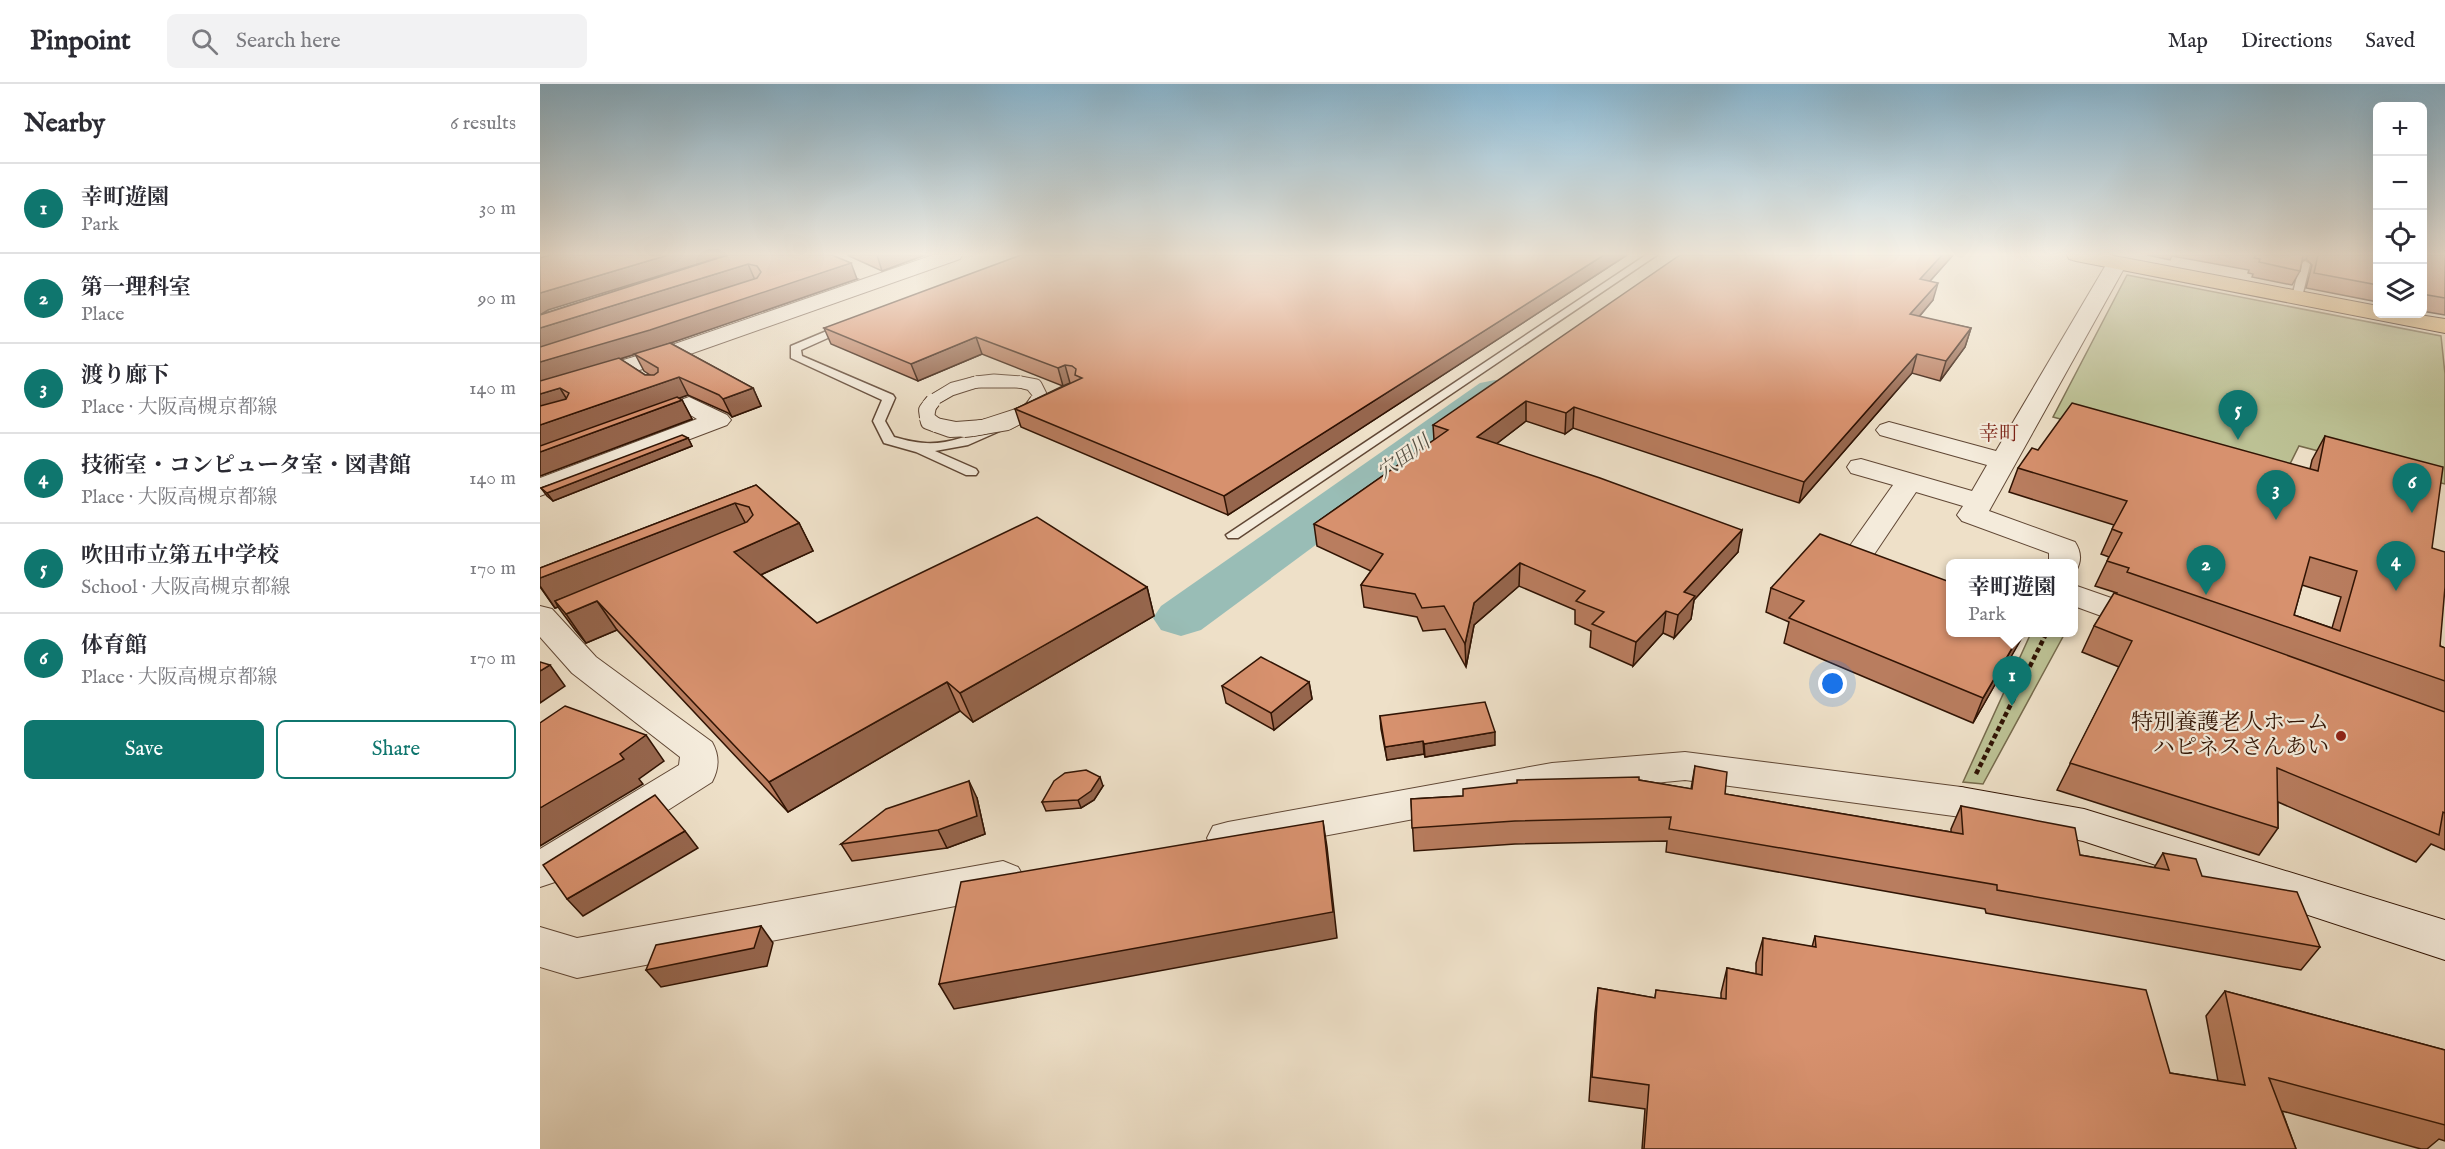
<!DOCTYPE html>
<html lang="en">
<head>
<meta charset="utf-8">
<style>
	body { margin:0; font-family:"IM FELL English","Noto Serif JP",serif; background:#f2f2f3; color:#2b2b33 }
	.controls { position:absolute; right:18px; top:18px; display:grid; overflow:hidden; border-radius:9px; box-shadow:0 6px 24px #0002 }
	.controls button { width:54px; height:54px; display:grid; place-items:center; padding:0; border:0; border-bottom:2px solid #e1e1e2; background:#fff; color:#2b2b33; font:30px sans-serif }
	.you { position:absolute; left:1293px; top:600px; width:21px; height:21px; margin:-15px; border:4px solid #fff; border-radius:50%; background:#1a73e8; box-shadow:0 0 0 9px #1a73e833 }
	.badge { display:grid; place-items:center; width:39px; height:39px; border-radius:50%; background:#0f766e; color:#fff; font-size:20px; font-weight:700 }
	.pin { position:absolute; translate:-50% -50px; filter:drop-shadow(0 2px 3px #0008) }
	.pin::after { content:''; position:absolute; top:32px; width:21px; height:18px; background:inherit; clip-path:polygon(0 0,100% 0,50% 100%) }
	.popup { position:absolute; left:1406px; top:475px; width:132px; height:78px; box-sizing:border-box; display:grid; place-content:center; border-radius:9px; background:#fff; filter:drop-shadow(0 2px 4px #0005); font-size:20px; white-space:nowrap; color:#7c7c81 }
	.popup b { font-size:22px; color:#2b2b33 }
	.popup::after { content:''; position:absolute; left:50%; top:100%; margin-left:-12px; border:12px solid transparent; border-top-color:#fff }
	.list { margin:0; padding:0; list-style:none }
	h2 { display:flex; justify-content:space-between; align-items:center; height:78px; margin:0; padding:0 24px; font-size:26px }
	h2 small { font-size:20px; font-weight:400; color:#7c7c81 }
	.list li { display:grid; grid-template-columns:39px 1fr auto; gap:18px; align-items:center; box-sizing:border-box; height:90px; padding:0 24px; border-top:2px solid #e1e1e2 }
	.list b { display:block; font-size:22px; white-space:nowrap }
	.list p { margin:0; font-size:20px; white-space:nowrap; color:#7c7c81 }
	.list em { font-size:20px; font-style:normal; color:#7c7c81 }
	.actions { display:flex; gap:12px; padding:18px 24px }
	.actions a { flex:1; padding:14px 0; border:2px solid #0f766e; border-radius:9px; text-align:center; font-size:21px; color:#0f766e }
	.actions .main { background:#0f766e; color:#fff }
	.icon { flex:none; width:33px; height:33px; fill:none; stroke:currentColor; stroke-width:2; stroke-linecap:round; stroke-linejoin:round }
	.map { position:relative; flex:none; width:1905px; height:1065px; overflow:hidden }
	header { display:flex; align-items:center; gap:36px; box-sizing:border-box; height:84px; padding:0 30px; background:#fff; border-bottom:2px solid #e1e1e2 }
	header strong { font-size:28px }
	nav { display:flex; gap:33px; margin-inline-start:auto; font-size:21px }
	.search { width:420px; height:54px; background:#f2f2f3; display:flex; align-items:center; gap:15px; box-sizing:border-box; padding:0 21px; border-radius:9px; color:#7c7c81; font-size:22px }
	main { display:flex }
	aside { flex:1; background:#fff }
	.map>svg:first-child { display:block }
	.green { fill:#bcc194; stroke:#766a4c; stroke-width:1.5 }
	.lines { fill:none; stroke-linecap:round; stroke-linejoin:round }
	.river { fill:#99bdb6; fill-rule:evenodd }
	.lane-casing { stroke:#604735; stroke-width:3 }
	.street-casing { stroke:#604735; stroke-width:2 }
	.secondary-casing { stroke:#311404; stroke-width:2 }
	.primary-casing { stroke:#311404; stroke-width:2 }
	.path { stroke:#311404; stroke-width:4.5; stroke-dasharray:5 3; stroke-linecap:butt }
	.lane { fill:#f4ebdb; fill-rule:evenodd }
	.street { fill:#f4ebdb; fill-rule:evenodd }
	.secondary { fill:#f4ebdb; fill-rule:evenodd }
	.primary { fill:#e7c084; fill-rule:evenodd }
	.lane-bridge-far1-casing { stroke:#604735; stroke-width:13; stroke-linecap:butt }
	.lane-bridge-casing { stroke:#604735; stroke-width:16; stroke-linecap:butt }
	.lane-bridge-far1 { stroke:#f4ebdb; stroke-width:11 }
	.lane-bridge { stroke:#f4ebdb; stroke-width:14 }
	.wall { fill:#b97d5f; stroke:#311404; stroke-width:1.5; fill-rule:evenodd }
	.shaded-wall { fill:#96664d; stroke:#311404; stroke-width:1.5 }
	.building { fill:#d7916e; stroke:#311404; stroke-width:1.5; fill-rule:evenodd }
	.poi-dot { fill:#8f2418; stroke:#f4ebdb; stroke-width:2 }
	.labels { text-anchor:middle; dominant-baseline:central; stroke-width:4.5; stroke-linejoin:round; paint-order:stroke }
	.far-neighbourhood-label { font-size:20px; fill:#7a1f14; stroke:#f4ebdb }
	.far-water-label { font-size:20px; font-style:italic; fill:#554f42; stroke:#f4ebdb }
	.poi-label { font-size:22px; fill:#311404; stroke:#f4ebdb; text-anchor:end }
</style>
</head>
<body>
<header>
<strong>Pinpoint</strong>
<div class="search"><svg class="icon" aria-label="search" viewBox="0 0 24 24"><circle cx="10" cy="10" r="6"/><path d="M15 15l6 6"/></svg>Search here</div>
<nav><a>Map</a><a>Directions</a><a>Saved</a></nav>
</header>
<main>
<aside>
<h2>Nearby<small>6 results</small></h2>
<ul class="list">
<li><span class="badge">1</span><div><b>幸町遊園</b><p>Park</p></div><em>30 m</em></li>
<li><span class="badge">2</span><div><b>第一理科室</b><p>Place</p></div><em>90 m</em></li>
<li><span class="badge">3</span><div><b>渡り廊下</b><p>Place · 大阪高槻京都線</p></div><em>140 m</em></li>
<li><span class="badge">4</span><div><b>技術室・コンピュータ室・図書館</b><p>Place · 大阪高槻京都線</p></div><em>140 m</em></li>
<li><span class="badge">5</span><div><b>吹田市立第五中学校</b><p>School · 大阪高槻京都線</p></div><em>170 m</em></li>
<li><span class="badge">6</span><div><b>体育館</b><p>Place · 大阪高槻京都線</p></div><em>170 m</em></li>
</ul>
<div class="actions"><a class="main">Save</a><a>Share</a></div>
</aside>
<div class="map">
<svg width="1905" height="1065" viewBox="0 0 1905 1065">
	<rect width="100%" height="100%" fill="#eee0c8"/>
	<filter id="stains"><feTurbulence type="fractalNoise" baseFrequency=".00333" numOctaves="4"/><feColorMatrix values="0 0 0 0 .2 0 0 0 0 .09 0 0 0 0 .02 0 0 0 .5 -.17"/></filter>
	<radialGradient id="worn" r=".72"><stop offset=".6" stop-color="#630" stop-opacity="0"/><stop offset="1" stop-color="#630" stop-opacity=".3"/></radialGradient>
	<g class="green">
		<polygon points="1587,191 1901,252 1905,290 1905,400 1759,362 1742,396 1513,333"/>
		<polygon points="1491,549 1525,549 1443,700 1423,698"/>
	</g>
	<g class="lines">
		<polygon class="river" points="955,296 970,299 976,308 970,317 661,546 641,552 621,546 613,534 621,522 940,299"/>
		<g class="lane-casing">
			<g id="lane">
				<polygon points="1106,171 1117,171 698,454 688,454 686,451"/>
				<polygon points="1765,177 1770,180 1762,213 1753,215 1752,213 1760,180"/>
				<path d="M 306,239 L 310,240 L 310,244 L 261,266 L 262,272 L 353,311 L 355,314 L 345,337 L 354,353 C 378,360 396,362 421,354 C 433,350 448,337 462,340 L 463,343 L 462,346 L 428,361 L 395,367 L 436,385 L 438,388 L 436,391 L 426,391 L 376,368 L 344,359 L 333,337 L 342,316 L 251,274 L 251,262 Z"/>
			</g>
		</g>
		<g class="street-casing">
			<g id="street">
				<polygon points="393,171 422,171 420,175 136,275 0,316 0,301 120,265"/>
				<path d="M 1577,173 L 1584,175 L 1587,179 L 1449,427 L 1535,458 C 1541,467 1542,477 1536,487 L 1534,487 L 1534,480 L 1509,480 L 1509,469 L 1422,437 L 1417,431 L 1423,422 L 1376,408 L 1333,472 L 1322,475 L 1311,472 L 1307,466 L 1353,401 L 1311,389 L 1307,383 L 1311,377 L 1321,375 L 1432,407 L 1447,381 L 1340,351 L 1336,346 L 1340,341 L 1349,338 L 1456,367 L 1567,179 L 1570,175 Z"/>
				<polygon points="149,313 187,331 191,336 187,341 0,412 0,394 157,335 147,329 113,342 104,345 95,342 91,337 95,332"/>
				<polygon points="1534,501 1620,531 1625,538 1620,545 1608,549 1534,522"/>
				<path d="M 0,522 L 12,525 L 56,573 L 172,658 C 180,672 179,685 172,698 L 15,798 L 0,803 L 0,765 L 139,681 L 140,673 L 32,589 L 0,553 Z"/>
				<polygon points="1145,668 1421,703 1435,707 1441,718 1435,729 1421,733 1145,696 1012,709 688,770 673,766 667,754 673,742 688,738 1012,679"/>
				<polygon points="463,777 478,783 485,795 478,807 463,813 37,894 0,883 0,843 37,854"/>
			</g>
		</g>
		<g class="secondary-casing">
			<polygon id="secondary" points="1421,703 1544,725 1905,836 1905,876 1543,757 1407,729 1401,718 1407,707"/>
		</g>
		<g class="primary-casing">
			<polygon id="primary" points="1527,171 1569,171 1838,222 1838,230 1873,230 1905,235 1905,249 1536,177 1529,175"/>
		</g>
		<polyline class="path" points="1436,690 1507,548"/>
		<use href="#lane" class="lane"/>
		<use href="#street" class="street"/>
		<use href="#secondary" class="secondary"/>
		<use href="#primary" class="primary"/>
		<g class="lane-bridge-far1-casing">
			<g id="lane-bridge-far1">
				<polyline points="436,298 454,296 480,298"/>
				<polyline points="436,298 480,298"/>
				<polyline points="480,298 496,301 501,311 496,318"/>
				<polyline points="480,298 491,301 500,312 496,318"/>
				<polyline points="395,315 413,304 436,298"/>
				<polyline points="395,315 411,306 436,298"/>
				<polyline points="392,318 394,316"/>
				<polyline points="392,318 394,316"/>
			</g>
		</g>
		<g class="lane-bridge-casing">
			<g id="lane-bridge">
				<polyline points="389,322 393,317"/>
				<polyline points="389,322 393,317"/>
				<polyline points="492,324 497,317"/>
				<polyline points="492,324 497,317"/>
				<polyline points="488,328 492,324"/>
				<polyline points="488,328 498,323"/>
				<polyline points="486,329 492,324"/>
				<polyline points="486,329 488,328"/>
				<polyline points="387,333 386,326 389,322"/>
				<polyline points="387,333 389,322"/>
				<polyline points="387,334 396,341"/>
				<polyline points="387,334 388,338 396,341"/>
				<polyline points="396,341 416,345 443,343"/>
				<polyline points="396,341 410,346 432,345"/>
				<polyline points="443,343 486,329"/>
				<polyline points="443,343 468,338 486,329"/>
				<polyline points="432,345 443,343"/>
				<polyline points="432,345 467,339 488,328"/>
				<polyline points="424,346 432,345"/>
			</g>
		</g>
		<use href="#lane-bridge-far1" class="lane-bridge-far1"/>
		<use href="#lane-bridge" class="lane-bridge"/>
	</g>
	<g class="wall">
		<path d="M 0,171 L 8,226 L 2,230 L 188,171 L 317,195 L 130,259 L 213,304 L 221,322 L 192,333 L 188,329 L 148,311 L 139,314 L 142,316 L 152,335 L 0,392 ZM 95,270 L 104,287 L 110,291 L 105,291 L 80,275 Z"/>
		<polygon points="307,171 385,171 342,187"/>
		<polygon points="1087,171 688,431 481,343 475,325 523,302 442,270 378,297 291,260 284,244"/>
		<polygon points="1413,171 1390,197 1393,216 1379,233 1431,244 1425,263 1400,297 1372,289 1259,419 1033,344 1025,350 986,337 956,360 1198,468 1154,516 1151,535 1134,554 1123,549 1093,582 1050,563 1051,547 1035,540 1035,526 979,502 934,541 926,583 905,545 883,547 877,533 824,523 821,501 831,487 777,462 774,440 894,356 893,341"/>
		<polygon points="1607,171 1838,171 1838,218 1766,204 1772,181 1766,175 1762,177 1760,187 1752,201 1712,193 1713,190 1708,189 1709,186 1632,172 1630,176"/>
		<polygon points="1882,171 1905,171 1905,231 1882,227"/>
		<path d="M 1785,352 L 1892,464 L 1900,562 L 1905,564 L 1905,766 L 1891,760 L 1876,778 L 1738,718 L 1738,744 L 1719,771 L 1517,706 L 1579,583 L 1542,568 L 1554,542 L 1577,509 L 1555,502 L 1569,473 L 1561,470 L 1574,441 L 1469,408 L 1478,384 L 1498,366 L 1770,385 L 1772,376 ZM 1762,501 L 1801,513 L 1792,544 L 1754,531 Z"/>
		<polygon points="148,354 152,362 13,417 7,412 1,404"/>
		<polygon points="216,401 259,439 273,467 221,491 277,539 607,503 614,532 433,638 420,627 248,728 77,546 46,559 35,546 18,523 15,524 0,503 0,484"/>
		<polygon points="1231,504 1410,549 1484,549 1433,639 1244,559 1249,538 1226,528"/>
		<polygon points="769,598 772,615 734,646 686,619 682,602"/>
		<polygon points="840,632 955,661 885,673 884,670 847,676 841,645"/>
		<polygon points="1155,682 1185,710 1411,748 1411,745 1421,722 1540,771 1614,784 1623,769 1780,863 1761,886 1446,829 1445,825 1126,768 1127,757 975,760 874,767 871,715 923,712 1099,696 1151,705"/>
		<polygon points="563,702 554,716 541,724 506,727 502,718"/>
		<polygon points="437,714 445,750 407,764 312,777 301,760"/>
		<polygon points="1275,852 1630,989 1678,997 1666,932 1685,907 1905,966 1905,1057 1899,1055 1887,1065 1881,1065 1742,1027 1756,1065 1102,1065 1105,1025 1049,1017 1055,929 1058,904 1115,914 1116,906 1181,915 1181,909 1187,884 1216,890 1216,879 1223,854 1272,863"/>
	</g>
	<g class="shaded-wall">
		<polygon points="128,171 187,171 8,226 0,231 0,209"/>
		<polygon points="337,171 385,171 342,187"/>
		<polygon points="1064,171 1087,171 688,431 684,412"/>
		<polygon points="1402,171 1413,171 1376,213 1380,195"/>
		<polygon points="1762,171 1768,171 1766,175 1758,179"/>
		<polygon points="311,179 317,195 119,263 0,299 0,278"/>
		<polygon points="208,180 215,196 0,264 0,244"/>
		<polygon points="1398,199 1393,216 1365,249 1370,230"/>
		<polygon points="1431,244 1425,263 1400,297 1406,277"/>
		<polygon points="436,253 442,270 378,297 371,280"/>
		<polygon points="1377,270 1372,289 1259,419 1264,398"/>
		<polygon points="525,281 530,299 523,302 518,284"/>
		<polygon points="139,293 148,311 0,364 0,341"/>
		<polygon points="20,304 31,322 0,332 0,310"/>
		<polygon points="213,304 221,322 192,333 183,315"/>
		<polygon points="142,316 152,335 0,392 0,368"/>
		<polygon points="986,317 986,337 938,374 937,353"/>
		<polygon points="1034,323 1033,344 1025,350 1026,329"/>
		<polygon points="148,354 152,362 13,417 7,409"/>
		<polygon points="195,419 209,446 15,517 18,523 15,524 0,502 0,494"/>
		<polygon points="259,439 273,467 209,496 194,468"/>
		<polygon points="1202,446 1198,468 1154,516 1151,535 1134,554 1138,531 1144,508"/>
		<polygon points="980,479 979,502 934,541 926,583 925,560 934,519"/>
		<polygon points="607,503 614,532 433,638 420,609"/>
		<polygon points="57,517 77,546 46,559 26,530"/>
		<polygon points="1126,527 1123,549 1093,582 1096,558"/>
		<polygon points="1481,549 1484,549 1483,552 1433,639 1443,614"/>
		<polygon points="10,581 25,602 0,619 0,587"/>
		<polygon points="407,598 420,627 248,728 229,698"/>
		<polygon points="769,598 772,615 734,646 731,629"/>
		<polygon points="955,648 955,661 885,673 884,660"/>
		<polygon points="106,651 124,677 99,695 103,700 0,762 0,724"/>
		<polygon points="883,657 884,670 847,676 845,663"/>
		<polygon points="560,693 563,702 554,716 541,724 538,716"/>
		<polygon points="429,697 437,714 445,750 407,764 398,746"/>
		<polygon points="783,737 787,763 797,854 414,925 399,900"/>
		<polygon points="145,747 158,764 43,832 27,815"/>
		<polygon points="221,842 233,859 227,882 121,903 106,886"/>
	</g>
	<g class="building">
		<polygon points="10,171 128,171 0,209 0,174"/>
		<polygon points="188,171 292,171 311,179 110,246 0,278 0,263 217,194 221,188 217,182 208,180 0,244 0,231"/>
		<polygon points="481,171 1064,171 684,412 475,325 542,294 535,291 536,285 532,282 525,281 518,284 436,253 371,280 284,244"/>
		<polygon points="1140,171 1402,171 1380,195 1398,199 1370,230 1431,244 1406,277 1377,270 1264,398 1034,323 1026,329 986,317 937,353 1060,394 1202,446 1144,508 1155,512 1138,531 1126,527 1096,558 1052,540 1064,528 1036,517 1045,507 980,479 934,519 925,560 904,522 882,524 875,510 821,501 843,470 774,440 908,346 893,341"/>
		<polygon points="1716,171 1763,171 1760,187 1719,178 1720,175 1714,174"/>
		<polygon points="1778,171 1838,171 1838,201 1774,189"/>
		<polygon points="1882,171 1905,171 1905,214 1882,210"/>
		<polygon points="130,259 213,304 183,315 179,311 139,293 0,341 0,322 26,315 29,309 20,304 0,310 0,297 79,274 105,291 114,291 118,288 118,284 94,270"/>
		<polygon points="137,313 142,316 0,368 0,362"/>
		<path d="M 1532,319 L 1778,387 L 1785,352 L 1903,383 L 1892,464 L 1905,468 L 1905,503 L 1900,562 L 1905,564 L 1905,597 L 1587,488 L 1589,484 L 1567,477 L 1582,449 L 1572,445 L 1587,417 L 1478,384 L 1492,364 L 1498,366 ZM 1770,473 L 1817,487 L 1800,547 L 1754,531 Z"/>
		<polygon points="142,351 148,354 7,409 1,404"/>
		<polygon points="216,401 259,439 194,468 277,539 497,433 607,503 420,609 407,598 229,698 57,517 26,530 15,517 207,438 213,431 209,423 195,419 0,494 0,484"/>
		<polygon points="1280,450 1410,498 1410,549 1481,549 1443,614 1249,534 1264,517 1231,504"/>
		<polygon points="1574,509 1905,628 1905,729 1903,728 1899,751 1737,684 1738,744 1530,679 1592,557 1554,542"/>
		<polygon points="721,573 769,598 731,629 682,602"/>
		<polygon points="0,578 10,581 0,587"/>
		<polygon points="945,618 955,648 884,660 883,657 845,663 840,632"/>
		<polygon points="25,622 106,651 80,670 84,675 0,724 0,639"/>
		<polygon points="1155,682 1187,688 1185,710 1423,750 1421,722 1535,744 1540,771 1629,786 1623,769 1656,775 1662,792 1757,808 1780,863 1457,806 1457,801 1129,745 1131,733 975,737 872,744 871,715 923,712 923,705 977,699 977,696 1099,693 1099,696 1152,705"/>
		<polygon points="546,686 560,693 551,707 538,716 502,718 514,697 525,689"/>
		<polygon points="429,697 437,732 398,746 301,760 346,725"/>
		<polygon points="115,711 145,747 27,815 3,781"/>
		<polygon points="783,737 793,828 399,900 421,798"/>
		<polygon points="221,842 214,864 106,886 116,861"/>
		<polygon points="1275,852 1606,906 1630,989 1705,1001 1685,907 1905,966 1905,1041 1729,994 1756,1065 1104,1065 1109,1001 1052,993 1058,904 1115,914 1116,906 1186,915 1187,884 1222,891 1223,854 1276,863"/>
	</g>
	<linearGradient id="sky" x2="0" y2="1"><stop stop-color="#88b8d4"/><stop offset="0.53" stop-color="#f7f1e6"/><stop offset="1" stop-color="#f7f1e6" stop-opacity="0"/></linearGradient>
	<rect width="1905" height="321" fill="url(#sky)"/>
	<circle class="poi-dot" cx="1801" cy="652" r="6"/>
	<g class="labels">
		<g class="far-neighbourhood-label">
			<text x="1459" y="350">幸町</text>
		</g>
		<g class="far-water-label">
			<text transform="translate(864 374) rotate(-36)">穴田川</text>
		</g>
		<g class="poi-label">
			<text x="1789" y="639">特別養護老人ホーム<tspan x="1789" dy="25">ハピネスさんあい</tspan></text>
		</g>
	</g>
	<rect width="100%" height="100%" filter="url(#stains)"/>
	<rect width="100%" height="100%" fill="url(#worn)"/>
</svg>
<div class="controls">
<button>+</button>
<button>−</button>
<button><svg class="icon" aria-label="locate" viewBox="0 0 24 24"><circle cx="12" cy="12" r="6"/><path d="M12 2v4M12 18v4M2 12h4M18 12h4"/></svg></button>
<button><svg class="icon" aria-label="layers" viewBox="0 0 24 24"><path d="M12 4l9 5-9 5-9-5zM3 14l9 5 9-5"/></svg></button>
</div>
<div class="you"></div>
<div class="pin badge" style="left:1472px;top:622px">1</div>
<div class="popup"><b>幸町遊園</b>Park</div>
<div class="pin badge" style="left:1666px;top:511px">2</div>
<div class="pin badge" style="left:1736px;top:436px">3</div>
<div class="pin badge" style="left:1856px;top:507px">4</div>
<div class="pin badge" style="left:1698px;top:356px">5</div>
<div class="pin badge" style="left:1872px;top:429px">6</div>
</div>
</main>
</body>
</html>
